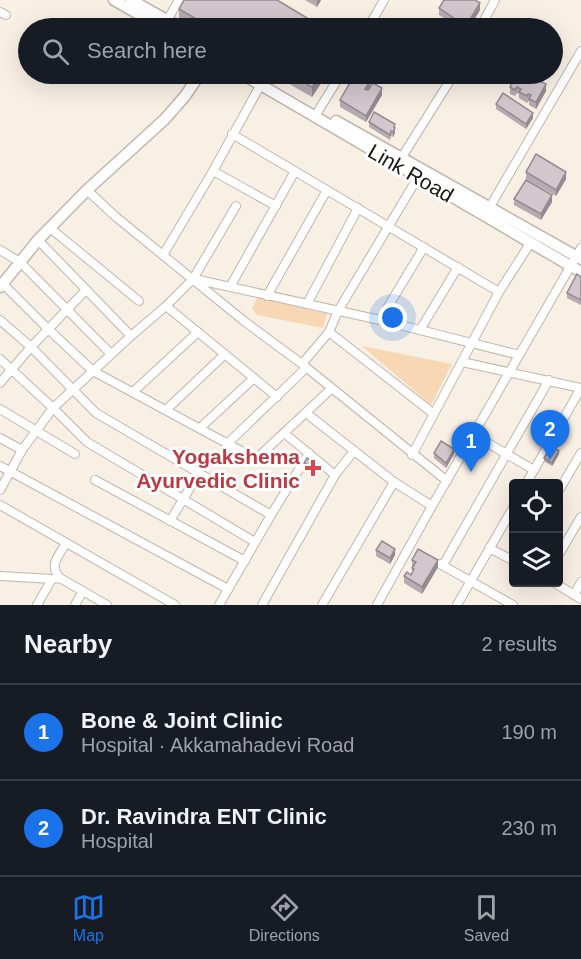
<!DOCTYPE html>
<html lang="en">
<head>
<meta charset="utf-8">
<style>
	body { margin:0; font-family:Arial,sans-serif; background:#20242c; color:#f1f3f6 }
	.controls { position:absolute; right:18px; bottom:18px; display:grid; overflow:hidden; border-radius:6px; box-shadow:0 6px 24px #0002 }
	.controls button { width:54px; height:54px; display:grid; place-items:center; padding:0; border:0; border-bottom:2px solid #363941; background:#171b24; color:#f1f3f6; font:30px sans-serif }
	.you { position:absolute; left:393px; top:318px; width:21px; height:21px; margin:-15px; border:4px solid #fff; border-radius:50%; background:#1a73e8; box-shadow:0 0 0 9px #1a73e833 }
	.badge { display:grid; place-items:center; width:39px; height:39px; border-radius:50%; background:#1a73e8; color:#fff; font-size:20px; font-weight:700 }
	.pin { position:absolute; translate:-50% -50px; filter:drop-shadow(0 2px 3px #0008) }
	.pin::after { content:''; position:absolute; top:32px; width:21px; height:18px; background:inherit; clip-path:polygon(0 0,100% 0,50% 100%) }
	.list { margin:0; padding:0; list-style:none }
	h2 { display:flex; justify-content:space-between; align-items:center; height:78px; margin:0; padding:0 24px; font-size:26px }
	h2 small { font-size:20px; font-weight:400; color:#9ea1a6 }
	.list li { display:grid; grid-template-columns:39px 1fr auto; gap:18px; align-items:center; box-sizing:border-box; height:96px; padding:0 24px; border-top:2px solid #363941 }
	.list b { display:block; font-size:22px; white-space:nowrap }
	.list p { margin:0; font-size:20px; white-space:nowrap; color:#9ea1a6 }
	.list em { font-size:20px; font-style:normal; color:#9ea1a6 }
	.icon { flex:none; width:33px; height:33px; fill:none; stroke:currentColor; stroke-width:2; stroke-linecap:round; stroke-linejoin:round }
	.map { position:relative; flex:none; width:581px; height:605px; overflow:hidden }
	.search { position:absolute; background:#171b24; box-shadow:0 6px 24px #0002; left:18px; right:18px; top:18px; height:66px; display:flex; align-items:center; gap:15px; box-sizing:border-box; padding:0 21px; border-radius:33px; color:#9ea1a6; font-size:22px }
	.sheet { height:270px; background:#171b24 }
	nav { display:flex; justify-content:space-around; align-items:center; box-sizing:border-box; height:84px; border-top:2px solid #363941; background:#171b24; font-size:16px; color:#9ea1a6 }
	nav a { display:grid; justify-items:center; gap:3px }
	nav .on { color:#1a73e8 }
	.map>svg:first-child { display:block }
	.green { fill:#f8d7b4 }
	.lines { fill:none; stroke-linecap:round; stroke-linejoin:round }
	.street-casing { stroke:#bfb6ad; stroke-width:10 }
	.secondary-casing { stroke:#bfb6ad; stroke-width:13 }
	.street { stroke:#fff; stroke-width:8 }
	.secondary { stroke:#fff; stroke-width:10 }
	.wall { fill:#b5abb1 }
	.shaded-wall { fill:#948b90 }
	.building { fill:#d3c7ce; stroke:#948b90; stroke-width:1.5 }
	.health-dot { fill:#e0444e; stroke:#fff; stroke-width:2 }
	.labels { text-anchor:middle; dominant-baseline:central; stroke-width:6; stroke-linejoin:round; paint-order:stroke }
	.street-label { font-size:21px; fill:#1a1613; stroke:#fff }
	.health-label { font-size:21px; font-weight:bold; fill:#be3a42; stroke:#fff; text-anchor:end }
</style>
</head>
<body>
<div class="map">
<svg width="581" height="605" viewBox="0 0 581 605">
	<rect width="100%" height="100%" fill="#f8efe5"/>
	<g class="green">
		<polygon points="258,297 327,314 323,328 257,315 252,308"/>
		<polygon points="362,346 452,364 431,405"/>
	</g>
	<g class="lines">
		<g class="street-casing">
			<g id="street">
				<polyline points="0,12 6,15"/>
				<polyline points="165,24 179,0"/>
				<polyline points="368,28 384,0"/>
				<polyline points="480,28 495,0"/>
				<polyline points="315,116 341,74"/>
				<polyline points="232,134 499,292"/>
				<polyline points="402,157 454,74"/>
				<polyline points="213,171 276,206"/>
				<polyline points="87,190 116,217 244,321 302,364 447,481"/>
				<polyline points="488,210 581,51"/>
				<polyline points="50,228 139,301"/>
				<polyline points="38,240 131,336"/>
				<polyline points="0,250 20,262 111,354"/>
				<polyline points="163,255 213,171 261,84"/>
				<polyline points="194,279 380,320 519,355"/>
				<polyline points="3,284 48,329 93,371 256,459 331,389"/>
				<polyline points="230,287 295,171"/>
				<polyline points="267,296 327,190"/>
				<polyline points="307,304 358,208"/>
				<polyline points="166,306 277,397"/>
				<polyline points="0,320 31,347 96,413 271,515"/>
				<polyline points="380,320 424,247"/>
				<polyline points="420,330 458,267"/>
				<polyline points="329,332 434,414"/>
				<polyline points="0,359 53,408 87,442 255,542"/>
				<polyline points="462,362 581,388"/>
				<polyline points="302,364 329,332 338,311 418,177"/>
				<polyline points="0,383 31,347 86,290"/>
				<polyline points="133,392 198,332"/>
				<polyline points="0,409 75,454"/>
				<polyline points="166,410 225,354"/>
				<polyline points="306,413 394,482 432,506"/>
				<polyline points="200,428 254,378"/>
				<polyline points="284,433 335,475"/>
				<polyline points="474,435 534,470"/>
				<polyline points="0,438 22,450"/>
				<polyline points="228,443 306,368"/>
				<polyline points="412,455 499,292 531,242"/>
				<polyline points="0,466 228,589"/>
				<polyline points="95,480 245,561"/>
				<polyline points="526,484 581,388"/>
				<polyline points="0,490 22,450 53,408 131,336 166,306 193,279 236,206"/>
				<polyline points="558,492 581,453"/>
				<polyline points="0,505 175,605"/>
				<polyline points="170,521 199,473"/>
				<polyline points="489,548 514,561"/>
				<polyline points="558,556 581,517"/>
				<polyline points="440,564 513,605"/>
				<polyline points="443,565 549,380"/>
				<polyline points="0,576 52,579 60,578 107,605"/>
				<path d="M 60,578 C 48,565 59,556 66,543"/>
				<polyline points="553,582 581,599"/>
				<polyline points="574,595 581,582"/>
				<polyline points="37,605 52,579"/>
				<polyline points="75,605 83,591"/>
				<polyline points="219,605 271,515 309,453"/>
				<polyline points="262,605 335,475 354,451"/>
				<polyline points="322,605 394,482"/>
				<polyline points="377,605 432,506 581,248"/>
				<polyline points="457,605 514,506"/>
			</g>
		</g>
		<g class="secondary-casing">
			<g id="secondary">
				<polyline points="114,0 163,28"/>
				<polyline points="131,0 181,28"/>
				<polyline points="242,74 581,272"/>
				<polyline points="336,121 581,259"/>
				<polyline points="0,287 38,240 87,190 165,119 185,96 200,74"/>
			</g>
		</g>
		<use href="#street" class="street"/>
		<use href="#secondary" class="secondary"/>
	</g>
	<g class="wall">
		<polygon points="305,0 321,0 317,7"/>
		<polygon points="439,8 480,10 469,28 460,28 439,15"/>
		<polygon points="179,9 324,28 195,28 179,19"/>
		<polygon points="272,74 327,74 312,97"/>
		<polygon points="517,74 546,91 536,109 529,105 529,101 527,103 519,98 519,94 517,93 515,96 510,94 510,87"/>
		<polygon points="370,88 382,95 366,122 340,107 340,100"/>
		<polygon points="496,104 533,118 526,129 496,109"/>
		<polygon points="369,122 395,124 395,133 393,137 391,136 390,140 369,127"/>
		<polygon points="526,172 566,179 556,196 526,179"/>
		<polygon points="514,199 552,202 541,220 514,205"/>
		<polygon points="581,277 581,305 567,298 567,293"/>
		<polygon points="434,453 454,454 446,468 434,458"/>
		<polygon points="550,454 559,454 552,466 544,461 544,458"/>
		<polygon points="304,463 318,468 315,473 304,467"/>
		<polygon points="376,550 395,555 390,564 376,556"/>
		<polygon points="412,560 438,567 422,594 404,583 404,576 411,575 412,572"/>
	</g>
	<g class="shaded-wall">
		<polygon points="317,0 321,0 317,7"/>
		<polygon points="480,3 480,10 469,28 466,28 466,26"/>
		<polygon points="321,74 327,74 312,97 312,87"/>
		<polygon points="370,81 370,88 365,95 365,89"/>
		<polygon points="546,84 546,91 536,109 536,102"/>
		<polygon points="382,88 382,95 366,122 366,116"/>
		<polygon points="533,113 533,118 526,129 526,124"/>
		<polygon points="395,124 395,133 393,137 393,132"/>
		<polygon points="566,172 566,179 556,196 556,190"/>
		<polygon points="552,195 552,202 541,220 541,214"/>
		<polygon points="454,449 454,454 446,468 446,463"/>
		<polygon points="559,451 559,454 552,466 552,463"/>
		<polygon points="395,549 395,555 390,564 390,558"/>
		<polygon points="438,560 438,567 422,594 422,587"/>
	</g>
	<g class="building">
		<polygon points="184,0 277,0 324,28 212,28 179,9"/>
		<polygon points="444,0 475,0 480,3 466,26 439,8"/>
		<polygon points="289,74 321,74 312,87"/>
		<polygon points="355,74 370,81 365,89 368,90 373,83 382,88 366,116 340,100"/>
		<polygon points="517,74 526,74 546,84 536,102 529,99 531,95 528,94 527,96 519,92 521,89 517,87 515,90 510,87"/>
		<polygon points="503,93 533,113 526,124 496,104"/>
		<polygon points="374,112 395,124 394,127 395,128 393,132 391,131 390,135 369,122"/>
		<polygon points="536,154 566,172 556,190 526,172"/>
		<polygon points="526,180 552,195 541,214 514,199"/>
		<polygon points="577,274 581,277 581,300 567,293"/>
		<polygon points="441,441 454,449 446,463 434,453"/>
		<polygon points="554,448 559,451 552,463 544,458 547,453 550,454"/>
		<polygon points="307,458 318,465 315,469 304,463"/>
		<polygon points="382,541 395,549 390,558 376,550"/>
		<polygon points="418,549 438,560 422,587 404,576 407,572 411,575 414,569 412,568 416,562 412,560"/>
	</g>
	<path class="health-dot" d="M310 459h6v6h6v6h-6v6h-6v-6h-6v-6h6z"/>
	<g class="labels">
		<g class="street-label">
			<text transform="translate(411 173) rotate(30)">Link Road</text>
		</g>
		<g class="health-label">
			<text x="300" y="456">Yogakshema<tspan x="300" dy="24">Ayurvedic Clinic</tspan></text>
		</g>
	</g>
</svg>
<div class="controls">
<button><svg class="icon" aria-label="locate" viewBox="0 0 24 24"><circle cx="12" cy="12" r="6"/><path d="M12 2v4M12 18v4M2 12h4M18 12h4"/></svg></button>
<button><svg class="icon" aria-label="layers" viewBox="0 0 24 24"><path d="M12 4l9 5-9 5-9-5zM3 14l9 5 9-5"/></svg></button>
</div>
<div class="you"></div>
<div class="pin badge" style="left:471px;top:472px">1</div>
<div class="pin badge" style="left:550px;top:460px">2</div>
<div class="search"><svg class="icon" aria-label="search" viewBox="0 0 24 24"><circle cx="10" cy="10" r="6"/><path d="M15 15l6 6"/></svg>Search here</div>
</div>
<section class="sheet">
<h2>Nearby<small>2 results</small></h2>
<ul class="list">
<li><span class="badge">1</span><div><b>Bone &amp; Joint Clinic</b><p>Hospital · Akkamahadevi Road</p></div><em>190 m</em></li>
<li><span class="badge">2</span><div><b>Dr. Ravindra ENT Clinic</b><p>Hospital</p></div><em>230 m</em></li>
</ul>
</section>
<nav>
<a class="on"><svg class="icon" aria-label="map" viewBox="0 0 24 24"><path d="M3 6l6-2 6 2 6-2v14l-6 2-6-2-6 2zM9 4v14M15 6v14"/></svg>Map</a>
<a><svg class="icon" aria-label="directions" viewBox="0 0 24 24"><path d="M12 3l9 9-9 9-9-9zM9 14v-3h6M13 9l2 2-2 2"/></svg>Directions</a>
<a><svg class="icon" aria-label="saved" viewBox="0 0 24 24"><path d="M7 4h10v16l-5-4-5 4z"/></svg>Saved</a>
</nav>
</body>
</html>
